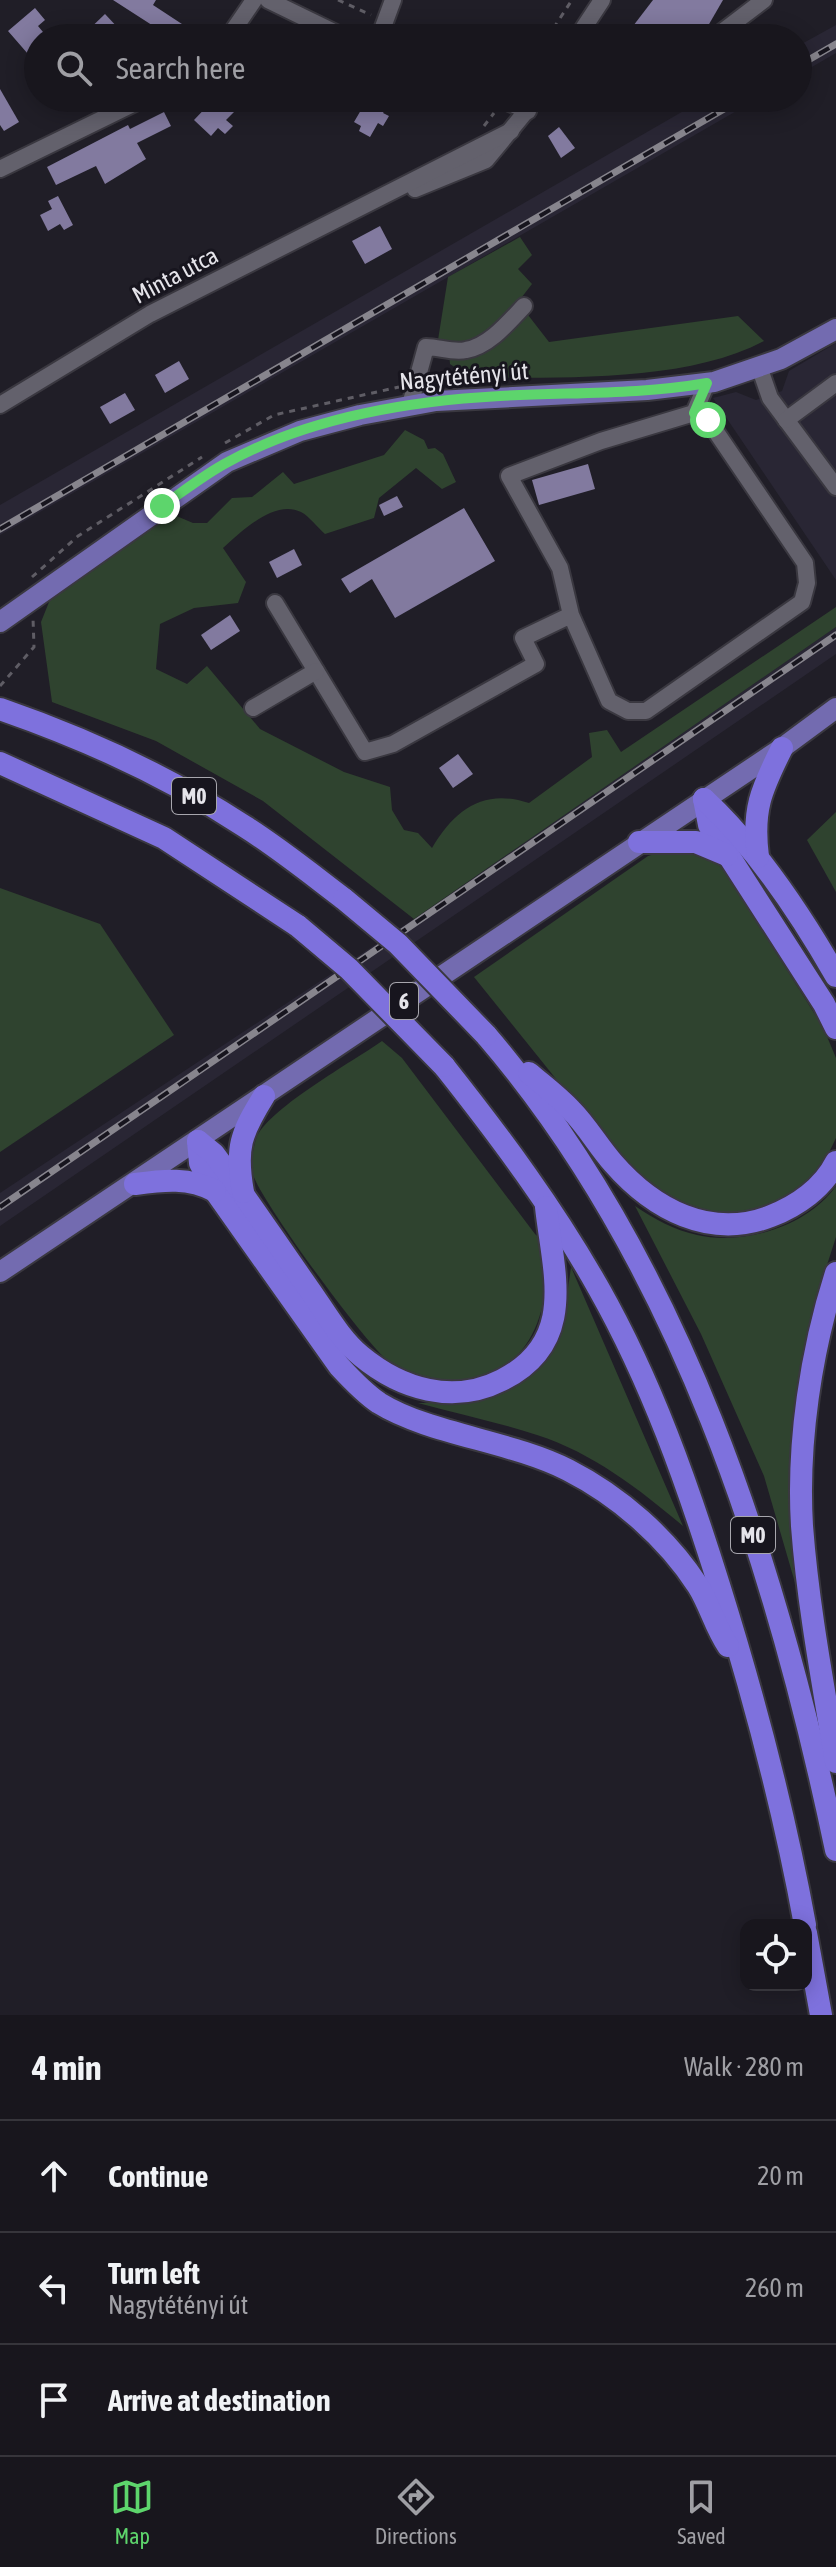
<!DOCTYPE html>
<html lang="en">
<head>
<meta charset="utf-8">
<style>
	body { margin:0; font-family:"Asap Condensed",sans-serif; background:#25232a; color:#f1f3f6 }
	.controls { position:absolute; right:24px; bottom:24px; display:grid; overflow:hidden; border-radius:16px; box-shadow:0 4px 20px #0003 }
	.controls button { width:72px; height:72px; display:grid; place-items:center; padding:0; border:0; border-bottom:2px solid #36353b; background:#18161d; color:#f1f3f6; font:40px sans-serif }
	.stop { position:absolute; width:24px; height:24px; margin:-18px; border:6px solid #5dd56c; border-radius:50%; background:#fff }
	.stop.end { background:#5dd56c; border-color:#fff; box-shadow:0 2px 8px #0008 }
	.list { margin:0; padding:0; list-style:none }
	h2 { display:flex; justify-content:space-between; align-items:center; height:104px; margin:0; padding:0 32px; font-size:34px }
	h2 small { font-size:26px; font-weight:400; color:#9f9fa4 }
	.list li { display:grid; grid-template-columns:52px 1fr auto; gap:24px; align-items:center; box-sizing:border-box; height:112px; padding:0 32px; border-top:2px solid #36353b }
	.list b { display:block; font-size:30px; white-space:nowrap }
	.list p { margin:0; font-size:26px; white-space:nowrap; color:#9f9fa4 }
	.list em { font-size:26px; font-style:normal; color:#9f9fa4 }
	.icon { flex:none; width:44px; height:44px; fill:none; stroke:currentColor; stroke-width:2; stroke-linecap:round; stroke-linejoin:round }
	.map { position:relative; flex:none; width:836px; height:2015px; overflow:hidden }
	.search { position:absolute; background:#18161d; box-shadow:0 4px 20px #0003; left:24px; right:24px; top:24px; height:88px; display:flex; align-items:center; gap:20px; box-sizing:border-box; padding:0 28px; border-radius:44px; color:#9f9fa4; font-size:30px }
	.sheet { height:440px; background:#18161d }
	nav { display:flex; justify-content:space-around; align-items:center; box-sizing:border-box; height:112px; border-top:2px solid #36353b; background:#18161d; font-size:22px; color:#9f9fa4 }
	nav a { display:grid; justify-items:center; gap:4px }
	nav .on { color:#5dd56c }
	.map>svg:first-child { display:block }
	.built { fill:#292634 }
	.green { fill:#2f432f }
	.building { fill:#827a9f }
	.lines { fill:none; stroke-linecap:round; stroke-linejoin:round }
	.minor-casing { stroke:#3a3840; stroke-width:20 }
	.major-casing { stroke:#3a3840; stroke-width:24 }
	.highway-casing { stroke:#3a3840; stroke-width:26 }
	.path { stroke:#5f5d65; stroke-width:3; stroke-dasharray:6 6; stroke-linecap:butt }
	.minor { stroke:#63616c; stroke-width:16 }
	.major { stroke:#736bb0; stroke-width:20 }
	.highway { stroke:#7e71dd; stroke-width:22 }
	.rail-casing { stroke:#87858d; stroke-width:7 }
	.rail { stroke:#17151e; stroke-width:4; stroke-dasharray:12; stroke-linecap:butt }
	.highway-bridge-casing { stroke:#3a3840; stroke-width:26; stroke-linecap:butt }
	.highway-bridge { stroke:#7e71dd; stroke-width:22 }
	.route { stroke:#5dd56c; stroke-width:10 }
	.labels { text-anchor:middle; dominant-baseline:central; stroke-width:6; stroke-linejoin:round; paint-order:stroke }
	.shield { fill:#17151e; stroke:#a7a6ad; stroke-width:2 }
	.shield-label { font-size:22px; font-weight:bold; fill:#e5e4ea }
	.street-label { font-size:24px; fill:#e5e4ea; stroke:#17151e }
</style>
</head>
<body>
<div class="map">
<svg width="836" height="2015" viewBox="0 0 836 2015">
	<rect width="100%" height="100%" fill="#201e27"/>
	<g class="built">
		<polygon points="836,25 836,53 798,75 798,46"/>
		<polygon points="706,98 759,98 0,535 0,505"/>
		<polygon points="836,343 836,580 713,398 736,392 756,400 782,391 789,371"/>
		<polygon points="836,627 836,654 0,1226 0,1193 414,919"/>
	</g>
	<g class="green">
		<path d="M 520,237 L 532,255 L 518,269 L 532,284 L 518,302 L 549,342 L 738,316 L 764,341 C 685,383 559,377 471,378 L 450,364 L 448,341 L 438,340 L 448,277 Z"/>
		<path d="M 405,430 L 424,440 L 428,449 L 435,448 L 443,454 L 456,482 L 442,489 L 416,468 L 379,498 L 374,518 L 325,534 C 318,528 309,516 301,512 C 274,499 241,532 223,548 L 246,582 L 238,603 L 194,608 L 160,624 L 156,669 L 187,684 L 207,666 L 260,729 L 344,772 L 390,787 L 392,810 L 404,830 L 418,833 L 432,848 C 455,809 484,788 529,803 L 592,757 L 589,733 L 607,730 L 621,752 L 836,607 L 836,627 L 414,919 L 263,801 L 156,741 L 52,702 L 41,622 L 53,592 L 167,512 L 193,523 L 207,523 L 232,498 L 252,497 L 283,472 L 294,484 L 384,455 Z"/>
		<polygon points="836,812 836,892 807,840"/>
		<polygon points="677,847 705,853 722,867 823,1027 836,1058 836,1138 818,1175 789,1197 748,1212 704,1215 652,1191 626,1166 474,977 648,856"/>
		<polygon points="0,888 100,924 174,1035 0,1152"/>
		<path d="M 382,1041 L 402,1058 L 535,1234 L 547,1245 C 550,1309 534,1373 460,1381 C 444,1383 421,1381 407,1372 C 400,1368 392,1364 386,1359 C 363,1340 259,1199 252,1172 C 250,1164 254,1144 257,1136 C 273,1106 352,1062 382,1041 Z"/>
		<path d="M 836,1186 L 836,1237 L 817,1296 L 803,1368 L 798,1593 L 764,1476 L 701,1334 L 635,1206 C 654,1219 674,1230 697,1235 C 744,1246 808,1226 836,1186 Z"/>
		<path d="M 571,1267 L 683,1526 C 639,1489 593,1453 537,1435 C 498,1422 457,1414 418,1403 L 458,1403 L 504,1392 L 537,1366 L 562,1332 Z"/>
	</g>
	<g class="building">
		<polygon points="113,0 156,0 153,5 185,26 178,38 152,38 158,29"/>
		<polygon points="653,0 723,0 701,38 640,38 630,30"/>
		<polygon points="35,8 45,20 38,26 48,38 38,38 38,46 28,54 8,31"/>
		<polygon points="105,14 120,30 113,38 80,38"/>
		<polygon points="0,89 19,122 4,131 0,125"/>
		<polygon points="215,98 234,112 226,120 233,126 225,134 218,128 211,136 194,120"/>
		<polygon points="368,98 388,105 383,113 389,116 383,126 378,123 370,137 359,131 361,126 354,122"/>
		<polygon points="164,112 171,126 137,143 146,159 105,184 96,166 56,185 47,167 128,125 130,129"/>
		<polygon points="559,127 575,148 561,158 548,136"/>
		<polygon points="58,196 73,225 64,230 60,224 48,231 40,215 52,209 48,201"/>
		<polygon points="380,226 392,249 365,264 352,241"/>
		<polygon points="179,361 189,379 165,393 155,375"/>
		<polygon points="125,393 135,410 110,424 100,407"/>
		<polygon points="588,464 595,489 539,505 532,480"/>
		<polygon points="397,496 403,507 384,516 379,505"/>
		<polygon points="464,508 495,561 395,618 372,579 350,593 341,579"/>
		<polygon points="294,549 302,565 277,578 269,562"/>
		<polygon points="230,615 240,631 211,650 201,635"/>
		<polygon points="458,754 473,774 453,788 439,768"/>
	</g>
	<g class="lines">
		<g class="minor-casing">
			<g id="minor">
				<polyline points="268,0 346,38"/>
				<polyline points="228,38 254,0"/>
				<polyline points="379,38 393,0"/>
				<polyline points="577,38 602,0"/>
				<polyline points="714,38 764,0"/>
				<polyline points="498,98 528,111"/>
				<polyline points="0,169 145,98"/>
				<polyline points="415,189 486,160 537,98"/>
				<polyline points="760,369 770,398 836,487"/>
				<polyline points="0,405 150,314 511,131"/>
				<path d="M 410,405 L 426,347 C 439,347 453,353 466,350 C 489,346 508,323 524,306"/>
				<polyline points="694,413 707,383"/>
				<polyline points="786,420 836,383"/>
				<polyline points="275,603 365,752 393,744 536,664 523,638 571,615 560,568 509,476 601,441 694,413 708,420 805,563 807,583 802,602 646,711 628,711 609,701 571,615"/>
				<polyline points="253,708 316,671"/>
			</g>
		</g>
		<g class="major-casing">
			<g id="major">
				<polyline points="0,622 227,462 300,431 360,415 436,401 647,390 714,382 781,359 836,329"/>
				<polyline points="0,1272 782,748 836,708"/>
			</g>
		</g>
		<g class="highway-casing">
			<g id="highway">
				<path d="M 0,709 C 84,738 169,777 244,826 C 279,848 311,874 344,899"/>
				<polyline points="0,763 164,838 298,926"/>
				<polyline points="704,799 709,825 824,1004 836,1028"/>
				<path d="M 704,799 C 757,848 800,913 836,976"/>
				<polyline points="639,842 696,842 727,855"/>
				<path d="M 758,857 C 752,810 761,790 782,748"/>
				<path d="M 486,1035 C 680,1261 776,1564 836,1850"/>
				<path d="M 444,1066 C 501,1138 554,1209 599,1289 C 652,1383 687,1483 719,1585 C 754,1697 784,1810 805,1925"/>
				<path d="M 529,1073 C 543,1085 558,1096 571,1110 C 587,1126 598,1146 613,1163 C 653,1209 710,1240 771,1216 C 797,1206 823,1188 836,1162"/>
				<path d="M 198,1141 L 200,1163 L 215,1191 L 339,1366 C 351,1379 364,1393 379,1403 C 429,1434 511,1441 568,1470 C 619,1496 667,1538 698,1586 C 710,1605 715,1627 728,1646"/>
				<path d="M 198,1141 L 214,1154 C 247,1198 277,1244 309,1289 C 324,1310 340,1339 361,1356 C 401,1389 453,1405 502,1380 C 578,1342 553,1272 546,1207"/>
				<path d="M 135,1184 C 164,1180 189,1177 215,1191"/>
				<path d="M 243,1192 C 235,1148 241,1133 264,1096"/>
				<path d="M 836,1273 C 811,1351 797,1443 802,1526 C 808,1605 823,1684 836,1762"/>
				<polyline points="806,1933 821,2015"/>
			</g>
		</g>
		<g class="path">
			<polyline points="338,0 371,15"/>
			<polyline points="547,38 572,0"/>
			<polyline points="484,126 494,113"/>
			<polyline points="225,443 274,415 399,387"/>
			<polyline points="32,577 78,536 202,457"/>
			<polyline points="0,686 34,647 33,618"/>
		</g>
		<use href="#minor" class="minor"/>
		<use href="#major" class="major"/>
		<use href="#highway" class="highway"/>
		<g class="rail-casing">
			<g id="rail">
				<polyline points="798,66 836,44"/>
				<polyline points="0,529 743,98"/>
				<polyline points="0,1207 836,635"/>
			</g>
		</g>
		<use href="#rail" class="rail"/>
		<g class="highway-bridge-casing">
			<g id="highway-bridge">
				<polyline points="344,899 398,944 486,1035"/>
				<polyline points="298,926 349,969 444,1066"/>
			</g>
		</g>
		<use href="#highway-bridge" class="highway-bridge"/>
	</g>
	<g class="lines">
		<path class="route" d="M 162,506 C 184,491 205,474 228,462 C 310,417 408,401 500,396 C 569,392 638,395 707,383 L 694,413 L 708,420"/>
	</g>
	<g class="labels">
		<g class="shield">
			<rect x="172" y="778" width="44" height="36" rx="6"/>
			<rect x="390" y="983" width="28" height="36" rx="6"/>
			<rect x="731" y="1517" width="44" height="36" rx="6"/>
		</g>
		<g class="shield-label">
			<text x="194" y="796">M0</text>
			<text x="404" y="1001">6</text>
			<text x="753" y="1535">M0</text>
		</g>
		<g class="street-label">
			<text transform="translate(175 275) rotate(-28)">Minta utca</text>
			<text transform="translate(464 376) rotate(-5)">Nagytétényi út</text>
		</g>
	</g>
</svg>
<div class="controls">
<button><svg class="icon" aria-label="locate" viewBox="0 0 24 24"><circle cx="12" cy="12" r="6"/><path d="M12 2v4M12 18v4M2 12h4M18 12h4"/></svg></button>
</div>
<div class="stop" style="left:708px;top:420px"></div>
<div class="stop end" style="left:162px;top:506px"></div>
<div class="search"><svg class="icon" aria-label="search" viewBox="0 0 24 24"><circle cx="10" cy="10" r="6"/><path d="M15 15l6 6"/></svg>Search here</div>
</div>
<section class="sheet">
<h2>4 min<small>Walk · 280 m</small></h2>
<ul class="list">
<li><svg class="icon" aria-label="ahead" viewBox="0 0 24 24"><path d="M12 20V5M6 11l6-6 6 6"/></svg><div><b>Continue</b></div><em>20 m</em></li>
<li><svg class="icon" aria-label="left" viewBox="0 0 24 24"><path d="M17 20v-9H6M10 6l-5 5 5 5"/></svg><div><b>Turn left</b><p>Nagytétényi út</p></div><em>260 m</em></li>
<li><svg class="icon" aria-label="arrive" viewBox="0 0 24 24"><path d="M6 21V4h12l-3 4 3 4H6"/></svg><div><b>Arrive at destination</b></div></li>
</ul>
</section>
<nav>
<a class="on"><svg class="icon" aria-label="map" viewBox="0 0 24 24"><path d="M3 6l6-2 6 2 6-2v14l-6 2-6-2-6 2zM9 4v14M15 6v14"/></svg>Map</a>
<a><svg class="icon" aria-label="directions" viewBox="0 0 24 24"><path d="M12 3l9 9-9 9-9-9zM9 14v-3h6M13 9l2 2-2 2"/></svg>Directions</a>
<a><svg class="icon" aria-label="saved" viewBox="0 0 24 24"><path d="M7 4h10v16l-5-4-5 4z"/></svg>Saved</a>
</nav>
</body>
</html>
